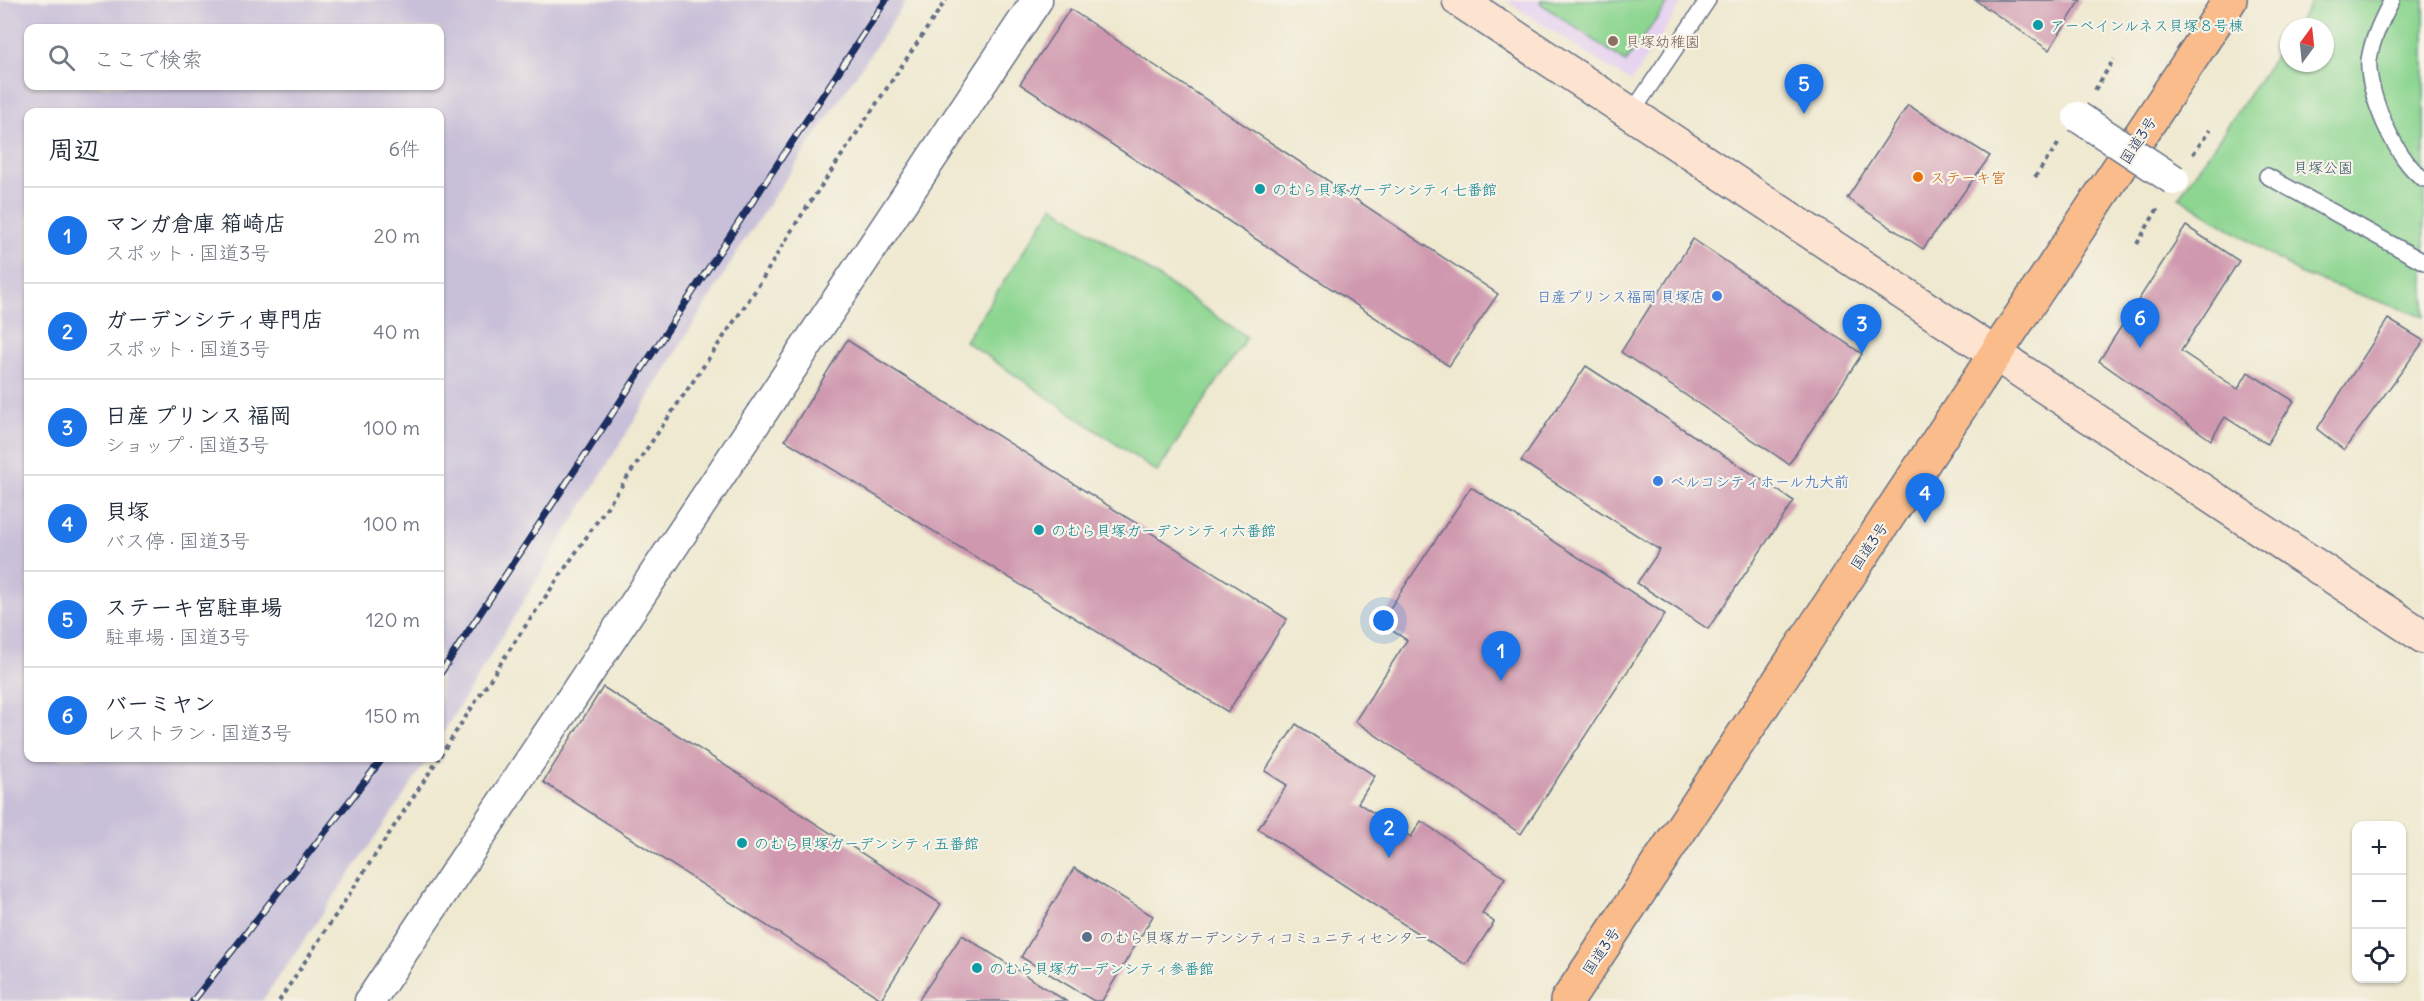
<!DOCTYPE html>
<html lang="ja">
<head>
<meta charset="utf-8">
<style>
	body { margin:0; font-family:Delius,"Klee One",sans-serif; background:#f2f2f3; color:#1f2937 }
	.controls { position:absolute; right:18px; bottom:18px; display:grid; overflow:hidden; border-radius:12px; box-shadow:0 2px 4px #0004 }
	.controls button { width:54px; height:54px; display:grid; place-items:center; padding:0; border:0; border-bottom:2px solid #e0e1e3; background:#fff; color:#1f2937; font:30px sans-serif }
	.compass { position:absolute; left:2280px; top:18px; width:54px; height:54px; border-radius:50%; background:#fff; box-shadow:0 2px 4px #0004; rotate:15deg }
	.you { position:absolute; left:1384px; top:621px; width:21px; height:21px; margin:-15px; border:4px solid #fff; border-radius:50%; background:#1a73e8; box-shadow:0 0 0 9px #1a73e833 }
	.badge { display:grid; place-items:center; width:39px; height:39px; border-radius:50%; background:#1a73e8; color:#fff; font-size:20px; font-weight:700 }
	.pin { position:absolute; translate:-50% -50px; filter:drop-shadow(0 2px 3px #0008) }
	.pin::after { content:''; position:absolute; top:32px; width:21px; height:18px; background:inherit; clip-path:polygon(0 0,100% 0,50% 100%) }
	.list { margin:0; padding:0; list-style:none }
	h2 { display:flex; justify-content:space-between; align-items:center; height:78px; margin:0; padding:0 24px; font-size:26px }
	h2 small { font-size:20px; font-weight:400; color:#747a83 }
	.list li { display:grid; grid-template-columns:39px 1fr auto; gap:18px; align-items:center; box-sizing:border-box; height:96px; padding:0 24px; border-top:2px solid #e0e1e3 }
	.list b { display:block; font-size:22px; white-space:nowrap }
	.list p { margin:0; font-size:20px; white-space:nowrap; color:#747a83 }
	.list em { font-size:20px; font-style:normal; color:#747a83 }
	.icon { flex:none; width:33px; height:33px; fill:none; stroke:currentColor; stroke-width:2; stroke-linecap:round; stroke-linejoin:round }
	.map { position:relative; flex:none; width:2424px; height:1001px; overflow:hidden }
	.search { position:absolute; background:#fff; box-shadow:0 2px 4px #0004; left:24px; top:24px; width:420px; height:66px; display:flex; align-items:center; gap:15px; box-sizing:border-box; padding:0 21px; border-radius:12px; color:#747a83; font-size:22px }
	.panel { position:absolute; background:#fff; box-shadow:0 2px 4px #0004; left:24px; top:108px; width:420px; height:654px; border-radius:12px }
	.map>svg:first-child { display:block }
	.built { fill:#e6d2f0 }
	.industrial { fill:#c8bfd8; fill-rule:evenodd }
	.green { fill:#8dd691; stroke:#548278; stroke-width:1.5 }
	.building { fill:#cf98ae }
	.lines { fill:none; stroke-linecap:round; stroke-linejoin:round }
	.lane-casing { stroke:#657086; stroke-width:18 }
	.street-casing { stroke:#657086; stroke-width:33 }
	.secondary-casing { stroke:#657086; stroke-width:36 }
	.highway-casing { stroke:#657086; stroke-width:36 }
	.path { stroke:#657086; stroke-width:4; stroke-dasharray:4.5 4.5; stroke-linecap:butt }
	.lane { stroke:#fff; stroke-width:15 }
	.street { stroke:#fff; stroke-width:30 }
	.secondary { stroke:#fde4d1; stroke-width:33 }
	.highway { stroke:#fabc8b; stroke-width:33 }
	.rail-casing { stroke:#1b2f5e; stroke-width:7 }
	.rail { stroke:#f7f3e8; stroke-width:4.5; stroke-dasharray:14; stroke-linecap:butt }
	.street-bridge-casing { stroke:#657086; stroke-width:33; stroke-linecap:butt }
	.street-bridge { stroke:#fff; stroke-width:30 }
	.culture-dot { fill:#0f9aa8; stroke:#f7f3e8; stroke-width:2 }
	.education-dot { fill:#8d6e63; stroke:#f7f3e8; stroke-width:2 }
	.food-dot { fill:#e8710a; stroke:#f7f3e8; stroke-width:2 }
	.shop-dot { fill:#3f7fe0; stroke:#f7f3e8; stroke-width:2 }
	.service-dot { fill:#5c6f8a; stroke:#f7f3e8; stroke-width:2 }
	.labels { text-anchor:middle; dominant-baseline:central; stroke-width:4.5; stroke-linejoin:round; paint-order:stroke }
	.culture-label { font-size:15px; fill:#0d838f; stroke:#f7f3e8; text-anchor:start }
	.education-label { font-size:15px; fill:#785e54; stroke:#f7f3e8; text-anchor:start }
	.street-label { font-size:15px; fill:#1b2f5e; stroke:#f7f3e8 }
	.park-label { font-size:15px; fill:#38596b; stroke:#f7f3e8 }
	.food-label { font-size:15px; fill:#c56008; stroke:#f7f3e8; text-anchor:start }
	.shop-label { font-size:15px; fill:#366cbe; stroke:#f7f3e8; text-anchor:end }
	.service-label { font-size:15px; fill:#4e5e75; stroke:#f7f3e8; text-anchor:start }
</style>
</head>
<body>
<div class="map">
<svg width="2424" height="1001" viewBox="0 0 2424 1001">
	<rect width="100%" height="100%" fill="#f7f3e8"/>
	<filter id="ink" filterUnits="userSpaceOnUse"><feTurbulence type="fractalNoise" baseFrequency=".0167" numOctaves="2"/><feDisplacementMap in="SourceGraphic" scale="12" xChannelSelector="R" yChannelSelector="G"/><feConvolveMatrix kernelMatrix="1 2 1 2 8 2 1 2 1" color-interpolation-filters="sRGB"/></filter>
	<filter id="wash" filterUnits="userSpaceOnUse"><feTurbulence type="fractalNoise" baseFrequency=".008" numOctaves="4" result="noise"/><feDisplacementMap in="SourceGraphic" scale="24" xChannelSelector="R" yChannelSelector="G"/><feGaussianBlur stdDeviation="1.35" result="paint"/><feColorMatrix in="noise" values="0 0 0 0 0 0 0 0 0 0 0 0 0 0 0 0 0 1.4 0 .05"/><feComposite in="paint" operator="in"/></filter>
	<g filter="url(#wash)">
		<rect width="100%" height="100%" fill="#efe9d0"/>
		<polygon class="built" points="1505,0 1684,0 1631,82"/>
		<path class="industrial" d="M 0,0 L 907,0 L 746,238 L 440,738 L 440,112 L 28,112 L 28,758 L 428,758 L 401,800 L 262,1001 L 0,1001 ZM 28,28 L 440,28 L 440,86 L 28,86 Z"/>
		<g class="green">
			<polygon points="1542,0 1670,0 1626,62 1540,3"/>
			<polygon points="2313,0 2424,0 2424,317 2301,274 2179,197 2289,36 2289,63 2325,63 2325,27 2295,27"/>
			<polygon points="1053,206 1247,337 1157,472 965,341"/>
		</g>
		<g id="blocks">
			<g class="building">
				<polygon points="1975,0 2081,0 2049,50"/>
				<polygon points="1070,9 1498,294 1449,366 1020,84"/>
				<polygon points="1908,105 1990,156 1923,249 1847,198"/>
				<polygon points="2186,226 2239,261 2181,351 2238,389 2248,372 2294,401 2267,444 2225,417 2211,440 2099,361"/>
				<polygon points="1693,239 1862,354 1789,464 1621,352"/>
				<polygon points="2388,319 2424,341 2344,450 2317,429"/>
				<polygon points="847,340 1287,619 1228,712 785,440"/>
				<polygon points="1586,366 1794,501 1708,629 1637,583 1660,550 1521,461"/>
				<polygon points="1471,487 1665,614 1521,834 1355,721 1407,640 1380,623"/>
				<polygon points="603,687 941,904 881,999 543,782"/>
				<polygon points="1296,724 1375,776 1358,803 1411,837 1421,821 1505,878 1482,913 1494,922 1466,965 1258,829 1287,785 1265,771"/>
				<polygon points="1074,868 1153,916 1102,1001 1094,1001 1021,957"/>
				<polygon points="962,935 1066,1001 918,1001"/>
			</g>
		</g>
	</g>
	<g filter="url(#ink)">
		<use href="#blocks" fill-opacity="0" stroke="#657086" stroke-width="1.5"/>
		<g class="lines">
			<g class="lane-casing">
				<g id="lane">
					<path d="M 2392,0 C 2382,19 2372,39 2369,60 C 2366,92 2397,162 2424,179"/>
					<polyline points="1631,114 1708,0"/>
					<polyline points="2267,176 2424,262"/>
				</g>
			</g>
			<g class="street-casing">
				<polyline id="street" points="370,1001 1037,0"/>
			</g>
			<g class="secondary-casing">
				<polyline id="secondary" points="1459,0 2424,637"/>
			</g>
			<g class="highway-casing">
				<polyline id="highway" points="1567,1001 2230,0"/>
			</g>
			<g class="path">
				<polyline points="2095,90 2114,59"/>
				<polyline points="2193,154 2210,130"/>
				<polyline points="2035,177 2059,143"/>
				<polyline points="2137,244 2158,208"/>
				<polyline points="440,756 520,634 757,288 793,228 946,0"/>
				<polyline points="279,1001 439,758"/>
			</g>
			<use href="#lane" class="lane"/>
			<use href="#street" class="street"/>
			<use href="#secondary" class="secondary"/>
			<use href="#highway" class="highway"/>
			<g class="rail-casing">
				<g id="rail">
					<polyline points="440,674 886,0"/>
					<polyline points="193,1001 383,758"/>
				</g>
			</g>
			<use href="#rail" class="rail"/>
			<g class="street-bridge-casing">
				<polyline id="street-bridge" points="2078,117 2174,180"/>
			</g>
			<use href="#street-bridge" class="street-bridge"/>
		</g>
	</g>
	<g class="culture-dot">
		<circle cx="2038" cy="25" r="6"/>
		<circle cx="1260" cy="189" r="6"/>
		<circle cx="1039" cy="530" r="6"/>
		<circle cx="742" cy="843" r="6"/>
		<circle cx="977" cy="968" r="6"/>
	</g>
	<circle class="education-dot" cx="1613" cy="41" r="6"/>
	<circle class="food-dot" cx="1918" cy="177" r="6"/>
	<g class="shop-dot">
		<circle cx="1717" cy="296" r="6"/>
		<circle cx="1658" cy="481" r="6"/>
	</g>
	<circle class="service-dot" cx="1087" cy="937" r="6"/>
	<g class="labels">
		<g class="culture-label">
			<text x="2050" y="25">アーベインルネス貝塚８号棟</text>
			<text x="1272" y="189">のむら貝塚ガーデンシティ七番館</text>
			<text x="1051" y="530">のむら貝塚ガーデンシティ六番館</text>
			<text x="754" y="843">のむら貝塚ガーデンシティ五番館</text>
			<text x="989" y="968">のむら貝塚ガーデンシティ参番館</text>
		</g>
		<g class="education-label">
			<text x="1625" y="41">貝塚幼稚園</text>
		</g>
		<g class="street-label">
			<text transform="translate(2138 140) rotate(-57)">国道3号</text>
			<text transform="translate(1869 546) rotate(-56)">国道3号</text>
			<text transform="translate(1601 951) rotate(-56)">国道3号</text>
		</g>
		<g class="park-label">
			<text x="2323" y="167">貝塚公園</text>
		</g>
		<g class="food-label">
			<text x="1930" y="177">ステーキ宮</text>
		</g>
		<g class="shop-label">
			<text x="1705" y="296">日産プリンス福岡 貝塚店</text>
			<text x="1670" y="481" text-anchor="start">ベルコシティホール九大前</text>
		</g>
		<g class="service-label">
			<text x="1099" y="937">のむら貝塚ガーデンシティコミュニティセンター</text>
		</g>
	</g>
</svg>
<div class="controls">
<button>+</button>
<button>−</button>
<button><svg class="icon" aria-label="locate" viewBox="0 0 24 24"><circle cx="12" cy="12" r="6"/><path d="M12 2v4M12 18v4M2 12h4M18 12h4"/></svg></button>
</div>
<svg class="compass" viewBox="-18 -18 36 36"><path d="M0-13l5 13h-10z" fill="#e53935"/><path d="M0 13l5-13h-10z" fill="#747a83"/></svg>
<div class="you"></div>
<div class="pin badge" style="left:1501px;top:681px">1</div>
<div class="pin badge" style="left:1389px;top:858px">2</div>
<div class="pin badge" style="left:1862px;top:354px">3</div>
<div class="pin badge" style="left:1925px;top:523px">4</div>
<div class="pin badge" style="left:1804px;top:114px">5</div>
<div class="pin badge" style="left:2140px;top:348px">6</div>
<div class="search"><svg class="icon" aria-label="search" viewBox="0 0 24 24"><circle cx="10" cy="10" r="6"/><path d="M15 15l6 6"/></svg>ここで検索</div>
<section class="panel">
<h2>周辺<small>6件</small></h2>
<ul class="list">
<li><span class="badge">1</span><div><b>マンガ倉庫 箱崎店</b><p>スポット · 国道3号</p></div><em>20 m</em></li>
<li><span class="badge">2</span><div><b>ガーデンシティ専門店</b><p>スポット · 国道3号</p></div><em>40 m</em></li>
<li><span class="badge">3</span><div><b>日産 プリンス 福岡</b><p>ショップ · 国道3号</p></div><em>100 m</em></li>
<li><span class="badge">4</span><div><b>貝塚</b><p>バス停 · 国道3号</p></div><em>100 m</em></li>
<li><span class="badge">5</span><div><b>ステーキ宮駐車場</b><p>駐車場 · 国道3号</p></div><em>120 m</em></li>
<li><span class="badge">6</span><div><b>バーミヤン</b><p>レストラン · 国道3号</p></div><em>150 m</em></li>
</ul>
</section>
</div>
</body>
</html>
